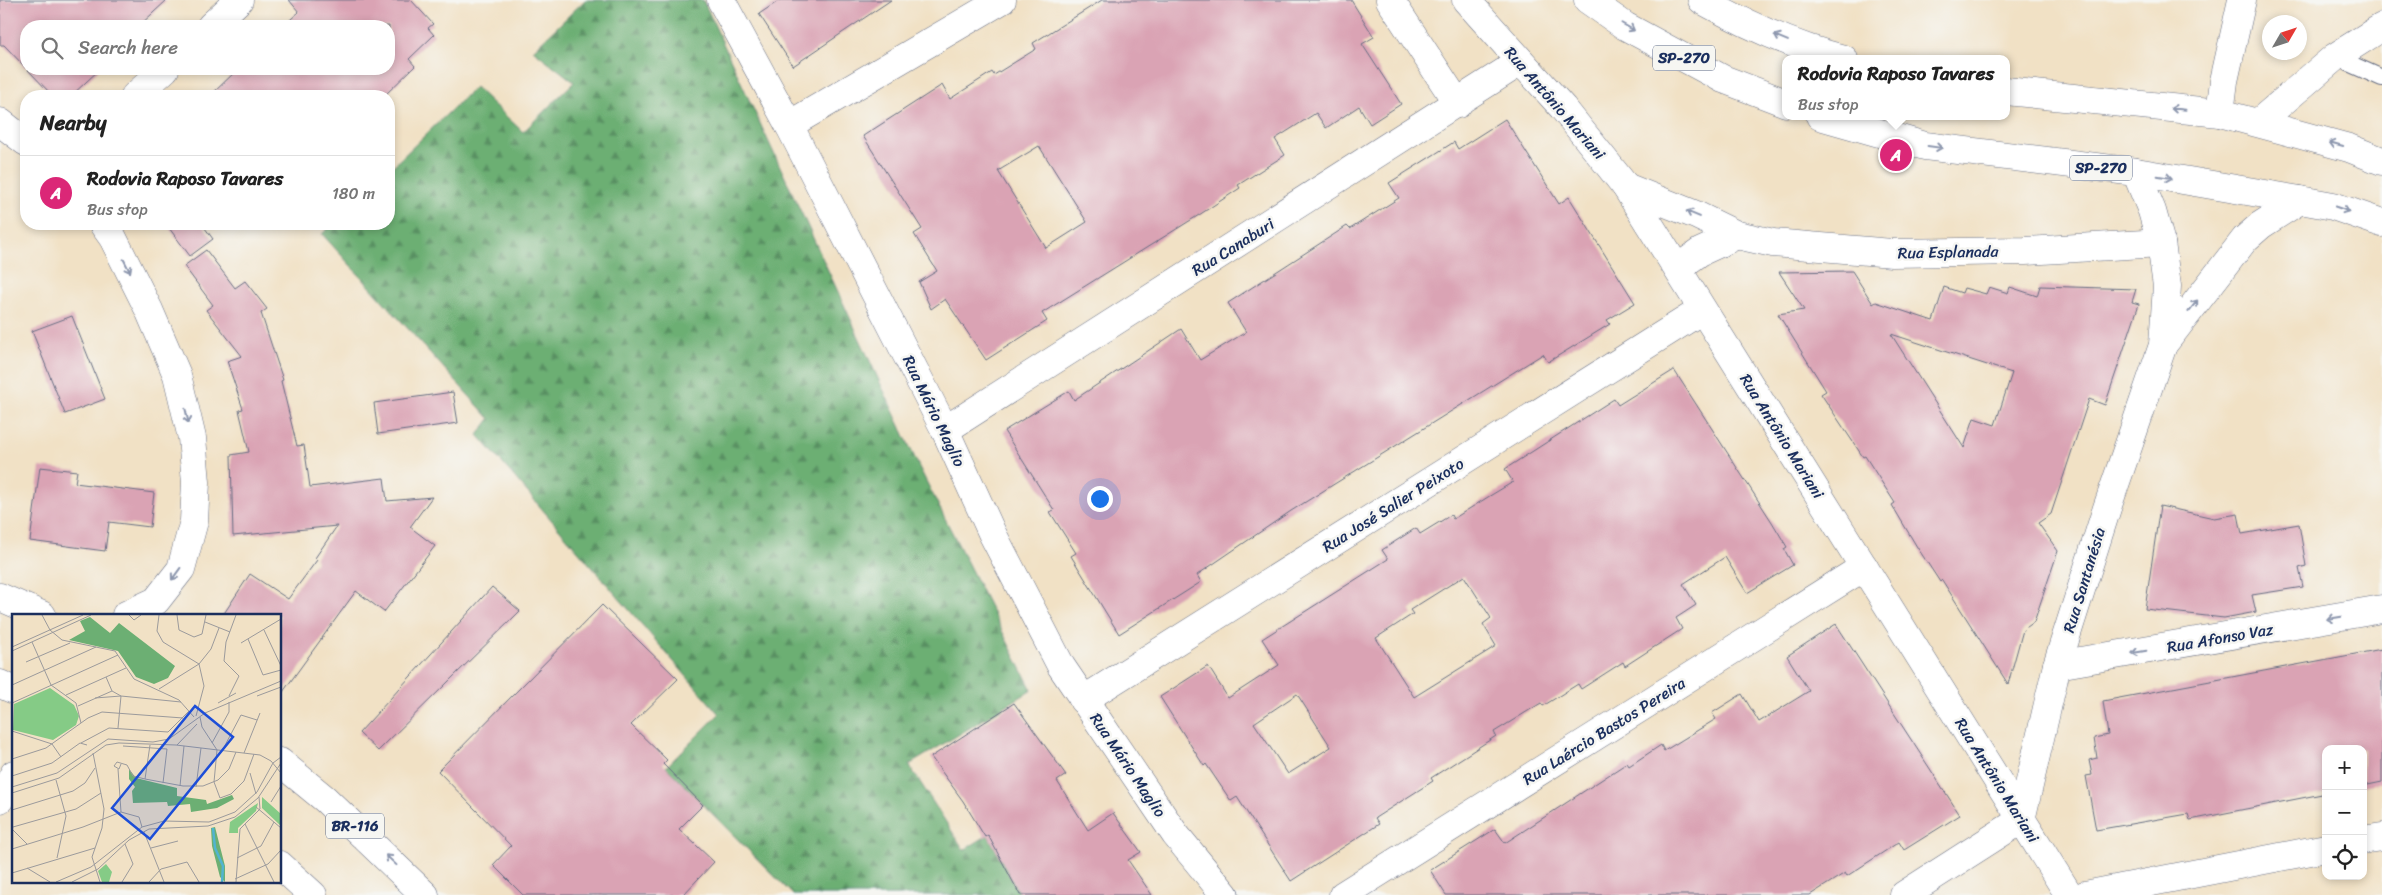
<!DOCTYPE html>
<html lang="en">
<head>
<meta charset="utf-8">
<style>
	body { margin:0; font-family:Sriracha,sans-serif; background:#f2f2f2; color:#222 }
	.controls { position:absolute; right:15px; bottom:15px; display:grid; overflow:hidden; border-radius:10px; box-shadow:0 2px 8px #0003 }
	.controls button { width:45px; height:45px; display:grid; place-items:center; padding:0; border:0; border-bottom:1px solid #e0e0e0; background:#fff; color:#222; font:25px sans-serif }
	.compass { position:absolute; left:2262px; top:15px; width:45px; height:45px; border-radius:50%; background:#fff; box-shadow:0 2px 8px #0003; rotate:51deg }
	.you { position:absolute; left:1099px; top:498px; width:18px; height:18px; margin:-12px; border:4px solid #fff; border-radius:50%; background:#1a73e8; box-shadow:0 0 0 8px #1a73e833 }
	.badge { display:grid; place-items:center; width:32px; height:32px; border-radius:50%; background:#db2777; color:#fff; font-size:16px; font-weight:700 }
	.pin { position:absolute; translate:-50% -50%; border:2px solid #fff; box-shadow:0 1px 5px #0006 }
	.popup { position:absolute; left:1782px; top:55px; width:228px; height:65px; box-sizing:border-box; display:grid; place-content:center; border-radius:10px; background:#fff; filter:drop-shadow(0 1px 4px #0005); font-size:16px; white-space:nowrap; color:#767676 }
	.popup b { font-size:19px; color:#222 }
	.popup::after { content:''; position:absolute; left:50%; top:100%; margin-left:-10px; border:10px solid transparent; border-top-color:#fff }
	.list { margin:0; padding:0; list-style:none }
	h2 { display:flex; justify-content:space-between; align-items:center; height:65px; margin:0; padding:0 20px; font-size:21px }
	h2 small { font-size:16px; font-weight:400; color:#767676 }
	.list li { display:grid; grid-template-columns:32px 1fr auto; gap:15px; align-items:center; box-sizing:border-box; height:75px; padding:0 20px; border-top:1px solid #e0e0e0 }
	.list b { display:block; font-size:19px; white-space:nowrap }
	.list p { margin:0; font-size:16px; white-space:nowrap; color:#767676 }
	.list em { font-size:16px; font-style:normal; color:#767676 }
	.icon { flex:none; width:28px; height:28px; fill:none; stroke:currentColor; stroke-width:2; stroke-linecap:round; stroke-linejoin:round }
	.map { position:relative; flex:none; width:2382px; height:895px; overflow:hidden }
	.search { position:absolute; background:#fff; box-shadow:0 2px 8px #0003; left:20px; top:20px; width:375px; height:55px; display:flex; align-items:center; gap:12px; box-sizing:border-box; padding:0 18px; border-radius:20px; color:#767676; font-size:19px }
	.panel { position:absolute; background:#fff; box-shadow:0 2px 8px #0003; left:20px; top:90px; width:375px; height:140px; border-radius:20px }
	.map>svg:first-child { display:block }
	.forest { fill:url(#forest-firs); stroke:#446f68 }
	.building { fill:#daa3b4; fill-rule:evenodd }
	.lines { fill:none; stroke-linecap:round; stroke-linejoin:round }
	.service-casing { stroke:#666d82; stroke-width:18 }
	.minor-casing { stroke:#666d82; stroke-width:29 }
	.tertiary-casing { stroke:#666d82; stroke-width:29 }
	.secondary-casing { stroke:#666d82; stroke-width:29 }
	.primary-casing { stroke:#666d82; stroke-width:29 }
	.motorway-casing { stroke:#666d82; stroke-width:29 }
	.service { stroke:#fff; stroke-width:16 }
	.minor { stroke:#fff; stroke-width:28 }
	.tertiary { stroke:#fff; stroke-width:28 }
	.secondary { stroke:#fff; stroke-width:28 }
	.primary { stroke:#fff; stroke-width:28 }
	.motorway { stroke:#fff; stroke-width:28 }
	.oneway { stroke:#8d97ae }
	.labels { text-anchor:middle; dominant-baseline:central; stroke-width:5; stroke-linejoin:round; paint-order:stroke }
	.shield { fill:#f6f6f2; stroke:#5d6b8a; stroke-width:1 }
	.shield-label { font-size:15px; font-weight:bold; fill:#1b2f5e }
	.street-label { font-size:16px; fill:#1b2f5e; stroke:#f6f6f2 }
	.inset-river { fill:none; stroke:#51b4d0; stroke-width:2.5 }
	.inset-road { fill:none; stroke:#9b9a9c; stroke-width:1 }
	.view { fill:#1d4ed8; fill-opacity:0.15; stroke:#1d4ed8; stroke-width:2.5 }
	.inset-edge { fill:none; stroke:#1b2f5e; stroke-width:2.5 }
</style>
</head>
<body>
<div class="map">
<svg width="2382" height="895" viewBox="0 0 2382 895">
	<defs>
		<pattern id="forest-firs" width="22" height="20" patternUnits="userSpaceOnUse" patternTransform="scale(1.25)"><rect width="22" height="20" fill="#6caf73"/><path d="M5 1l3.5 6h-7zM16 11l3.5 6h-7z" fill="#588f62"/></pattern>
	</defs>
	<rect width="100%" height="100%" fill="#f6f6f2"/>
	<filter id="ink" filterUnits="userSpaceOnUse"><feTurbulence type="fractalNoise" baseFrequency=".02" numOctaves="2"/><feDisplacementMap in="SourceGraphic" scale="10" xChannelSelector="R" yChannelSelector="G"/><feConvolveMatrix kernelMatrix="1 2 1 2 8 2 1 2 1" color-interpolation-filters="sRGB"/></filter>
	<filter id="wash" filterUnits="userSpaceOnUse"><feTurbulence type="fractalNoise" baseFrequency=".0096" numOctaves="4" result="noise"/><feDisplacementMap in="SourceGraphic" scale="20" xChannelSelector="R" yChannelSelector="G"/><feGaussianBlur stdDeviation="1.12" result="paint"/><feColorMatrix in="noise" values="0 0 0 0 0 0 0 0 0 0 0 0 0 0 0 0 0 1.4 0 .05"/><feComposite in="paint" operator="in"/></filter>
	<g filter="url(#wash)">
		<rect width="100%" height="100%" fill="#f1e1c5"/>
		<polygon class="forest" points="585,0 703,0 920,469 1032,690 909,765 964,850 988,835 1020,895 793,895 666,767 719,714 478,435 490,419 322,234 333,224 389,224 389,170 475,87 523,132 574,82 533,50"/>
		<g id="blocks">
			<g class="building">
				<polygon points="0,0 167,0 139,26 26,26 26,68 4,45 0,45"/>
				<polygon points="289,0 411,0 433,24 428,28 434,35 409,59 415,66 384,96 210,96 238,69 389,69 389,26 283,26 299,12"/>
				<polygon points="780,0 891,0 793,66 759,14"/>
				<path d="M 1102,0 L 1351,0 L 1374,37 L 1362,44 L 1401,104 L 1370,124 L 1359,106 L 1326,128 L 1316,113 L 1275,139 L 1285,155 L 1238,185 L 1240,188 L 1199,215 L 1042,313 L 1047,321 L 986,360 L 945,299 L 931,309 L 919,282 L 937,271 L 914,234 L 922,229 L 863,136 L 942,85 L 950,99 L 992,72 L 994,75 L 1036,49 L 1033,43 ZM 1039,146 L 1087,222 L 1046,248 L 998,171 Z"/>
				<polygon points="27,69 100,69 71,96 53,96"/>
				<polygon points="1505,119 1559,204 1569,197 1635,303 1607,320 1610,324 1548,362 1543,354 1291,511 1197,575 1201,582 1119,634 1071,556 1076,553 1050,512 1054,510 1004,431 1069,391 1074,400 1181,329 1200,360 1246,332 1228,303 1347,226 1350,229 1399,198 1389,183 1454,142 1458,149"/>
				<polygon points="166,224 202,224 213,239 190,256"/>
				<polygon points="206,250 235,288 245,281 267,309 261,313 283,380 281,381 297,446 304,445 310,487 384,478 387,501 432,497 410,527 435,546 384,612 356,591 280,696 280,615 223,615 250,574 288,599 317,560 315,558 337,526 233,536 231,455 249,452 239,410 243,409 227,361 242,356 206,310 213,305 184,266"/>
				<path d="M 1852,271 L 1873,304 L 1876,302 L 1933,321 L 1944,287 L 1962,293 L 1964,288 L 1986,294 L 1989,287 L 2008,293 L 2010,287 L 2037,296 L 2040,286 L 2136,289 L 2132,302 L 2139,304 L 2105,405 L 2089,399 L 2051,514 L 2038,523 L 2058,551 L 2034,622 L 2023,630 L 2008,684 L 1942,580 L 1940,582 L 1917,547 L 1892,505 L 1895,503 L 1865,456 L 1863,457 L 1821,394 L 1826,391 L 1778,314 L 1804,310 L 1779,272 ZM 1891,334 L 2012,373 L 1995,425 L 1974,418 L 1964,448 Z"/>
				<polygon points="72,316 105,399 65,414 32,331"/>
				<path d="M 1674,370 L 1772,522 L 1787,547 L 1784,549 L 1793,565 L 1747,593 L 1725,557 L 1683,584 L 1696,605 L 1676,618 L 1682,629 L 1625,666 L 1623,662 L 1581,689 L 1578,684 L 1543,706 L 1541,703 L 1494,732 L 1496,736 L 1431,778 L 1433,781 L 1375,818 L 1379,824 L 1291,881 L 1237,797 L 1231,801 L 1206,764 L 1204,766 L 1160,697 L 1208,666 L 1228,698 L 1279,665 L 1262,639 L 1388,559 L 1382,550 L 1416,528 L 1420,534 L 1451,515 L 1453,519 L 1488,497 L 1513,482 L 1505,469 L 1614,399 L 1618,405 ZM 1464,576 L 1491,618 L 1483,624 L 1496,646 L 1414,697 L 1376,638 L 1413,614 L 1410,610 ZM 1297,694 L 1331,747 L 1288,774 L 1254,723 Z"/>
				<polygon points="453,392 458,423 378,434 374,403"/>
				<polygon points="40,467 77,471 75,483 154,493 150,527 109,522 105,551 30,541"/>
				<polygon points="2160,506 2214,518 2238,514 2242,534 2299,524 2306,566 2299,568 2303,587 2252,595 2256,612 2224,618 2145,609"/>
				<polygon points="492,587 520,611 378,751 359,733"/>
				<polygon points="602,605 678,679 631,725 667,760 663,764 703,805 679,829 714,862 683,895 523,895 493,865 511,846 438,771"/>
				<polygon points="1836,624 1960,815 1904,850 1899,842 1847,876 1845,873 1810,895 1446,895 1430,870 1495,829 1505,843 1627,763 1629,766 1661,745 1664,751 1716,719 1712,713 1742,694 1759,722 1809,691 1787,656"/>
				<polygon points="2382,649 2382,782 2363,786 2363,749 2326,749 2326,793 2322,794 2190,820 2188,814 2096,830 2086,776 2092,775 2089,760 2097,758 2094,738 2108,735 2103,701"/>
				<polygon points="1014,703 1066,775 1057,781 1088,830 1113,813 1141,852 1128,860 1152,895 1020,895 988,835 985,837 963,801 931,757"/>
			</g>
		</g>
	</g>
	<g filter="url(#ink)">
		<use href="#blocks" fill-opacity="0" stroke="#666d82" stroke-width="1"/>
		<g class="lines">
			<g class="service-casing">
				<polyline id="service" points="2335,57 2382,78"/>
			</g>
			<g class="minor-casing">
				<g id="minor">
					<polyline points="721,0 789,125"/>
					<polyline points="1002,0 789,125 945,430 992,533 1061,666 1175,834 1225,895"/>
					<polyline points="1390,0 1458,104"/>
					<polyline points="211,26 239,0"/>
					<polyline points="135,96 165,69"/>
					<polyline points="0,122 26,142"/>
					<polyline points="2259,122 2335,57 2382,27"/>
					<polyline points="1626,187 1696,215 1737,235 1773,243 1892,253 2025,251 2161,243"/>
					<polyline points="103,224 113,238 149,310 177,375 192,438 196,482 194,521 181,569 156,601 126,615"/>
					<polyline points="1678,268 1700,252 1737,235"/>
					<polyline points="945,430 1520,62"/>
					<polyline points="2057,665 2382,609"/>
					<polyline points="1083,700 1702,310"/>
					<polyline points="0,799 14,774"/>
					<polyline points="2363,840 2382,837"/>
					<polyline points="1343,895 1864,567"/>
					<polyline points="1904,895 2021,820"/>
					<polyline points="2085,895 2326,848"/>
				</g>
			</g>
			<g class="tertiary-casing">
				<polyline id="tertiary" points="2220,113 2224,81 2242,0"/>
			</g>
			<g class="secondary-casing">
				<g id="secondary">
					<polyline points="1466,0 1563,108 1626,187 2069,895"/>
					<polyline points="2163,345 2245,239 2261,225 2300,200"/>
					<polyline points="2021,820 2057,665 2107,508 2163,345 2167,286 2161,243 2152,211 2136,172"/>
				</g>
			</g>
			<g class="primary-casing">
				<g id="primary">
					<polyline points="0,597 42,615"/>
					<polyline points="0,684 14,690"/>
					<polyline points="280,762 325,799 425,895"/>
					<polyline points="280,865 313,895"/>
				</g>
			</g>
			<g class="motorway-casing">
				<g id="motorway">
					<polyline points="1588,0 1625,26 1723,79 1786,103"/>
					<path d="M 1702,0 C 1747,25 1794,47 1844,59"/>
					<polyline points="2006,91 2220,113 2349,148 2382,161"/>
					<polyline points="1820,116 1925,146 2136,172 2300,200 2333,206 2382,223"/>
				</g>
			</g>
			<use href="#service" class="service"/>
			<use href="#minor" class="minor"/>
			<use href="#tertiary" class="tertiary"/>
			<use href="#secondary" class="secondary"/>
			<use href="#primary" class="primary"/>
			<use href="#motorway" class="motorway"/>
		</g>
		<defs><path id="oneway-shaft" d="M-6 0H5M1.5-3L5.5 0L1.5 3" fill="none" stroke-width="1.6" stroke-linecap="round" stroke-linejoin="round" transform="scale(1.25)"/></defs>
		<g class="oneway">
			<use href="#oneway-shaft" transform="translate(1628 27) rotate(30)"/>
			<use href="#oneway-shaft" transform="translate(1781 38) rotate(-157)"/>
			<use href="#oneway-shaft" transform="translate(2178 109) rotate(-174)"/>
			<use href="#oneway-shaft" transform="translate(2336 144) rotate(-164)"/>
			<use href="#oneway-shaft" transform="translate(1935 147) rotate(8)"/>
			<use href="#oneway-shaft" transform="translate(2165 177) rotate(10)"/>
			<use href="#oneway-shaft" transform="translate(2342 209) rotate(19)"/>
			<use href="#oneway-shaft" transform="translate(1693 214) rotate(-157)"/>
			<use href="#oneway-shaft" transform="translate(127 266) rotate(63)"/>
			<use href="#oneway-shaft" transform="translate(2193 306) rotate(-52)"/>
			<use href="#oneway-shaft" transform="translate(187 416) rotate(77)"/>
			<use href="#oneway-shaft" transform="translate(176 574) rotate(126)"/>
			<use href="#oneway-shaft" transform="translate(2334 618) rotate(170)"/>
			<use href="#oneway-shaft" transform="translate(2139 652) rotate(170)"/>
			<use href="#oneway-shaft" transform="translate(391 860) rotate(-137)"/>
		</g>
	</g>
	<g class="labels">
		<g class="shield">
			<rect x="1653" y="45.5" width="62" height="25" rx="4"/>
			<rect x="2070" y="155.5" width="62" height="25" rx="4"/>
			<rect x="326" y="813.5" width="58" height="25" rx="4"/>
		</g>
		<g class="shield-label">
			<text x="1684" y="58">SP-270</text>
			<text x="2101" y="168">SP-270</text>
			<text x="355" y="826">BR-116</text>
		</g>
		<g class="street-label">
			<text transform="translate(1555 103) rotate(49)">Rua Antônio Mariani</text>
			<text transform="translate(1233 247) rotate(-32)">Rua Canaburi</text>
			<text transform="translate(1948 252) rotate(-1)">Rua Esplanada</text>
			<text transform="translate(934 411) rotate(64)">Rua Mário Maglio</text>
			<text transform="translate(1782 436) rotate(58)">Rua Antônio Mariani</text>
			<text transform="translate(1393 505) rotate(-32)">Rua José Salier Peixoto</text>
			<text transform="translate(2084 580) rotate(-73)">Rua Santanésia</text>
			<text transform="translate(2220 638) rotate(-10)">Rua Afonso Vaz</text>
			<text transform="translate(1604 731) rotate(-32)">Rua Laércio Bastos Pereira</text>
			<text transform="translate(1128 765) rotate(56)">Rua Mário Maglio</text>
			<text transform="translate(1997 780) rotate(58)">Rua Antônio Mariani</text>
		</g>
	</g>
	<g transform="translate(12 614)">
		<rect width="269" height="269" fill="#f1e1c5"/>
		<path d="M 94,250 L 100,258 L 97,268 L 90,268 L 86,257 Z" fill="#85cb86"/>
		<path d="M 78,3 L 98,19 L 107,9 L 163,52 L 156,64 L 142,70 L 124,63 L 106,37 L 57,26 L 73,17 L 68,7 ZM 117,155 L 124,164 L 165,174 L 165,182 L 194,186 L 195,190 L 220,181 L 222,185 L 205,194 L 179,198 L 178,190 L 156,192 L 155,188 L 121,189 L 120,177 L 123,173 L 117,165 ZM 203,213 L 213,252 L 213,268 L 208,263 L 200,232 L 199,214 Z" fill="#6caf73"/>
		<path d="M 38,74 L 62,91 L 67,102 L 64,111 L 41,126 L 1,116 L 2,90 ZM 250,183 L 269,200 L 269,212 L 250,194 ZM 246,189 L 244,197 L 226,214 L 226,219 L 217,219 L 218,208 Z" fill="#85cb86"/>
		<path class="inset-river" d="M 201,214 L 203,234 L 211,252 L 210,268"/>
		<path class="inset-road" d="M 30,1 L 38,16 L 50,26 L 103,37 L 122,65 L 167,86 L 182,103M 117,1 L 122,6 L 129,1M 147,1 L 145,17 L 151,28 L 187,50M 165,1 L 167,16 L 182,23 L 190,20 L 194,1M 193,8 L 218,18M 252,16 L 269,52M 236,25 L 251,61 L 269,56M 20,28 L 39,71 L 64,89 L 69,109M 229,29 L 269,5M 0,33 L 71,1M 0,37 L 79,1M 14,48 L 58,29M 94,63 L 100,77 L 109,82M 0,71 L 84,33M 147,75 L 187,50 L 199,35 L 207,14M 54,81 L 114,54M 217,82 L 227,62 L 212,47 L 214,28 L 224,1M 245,82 L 269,73M 83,84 L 109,82 L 169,88M 0,89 L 106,41M 206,89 L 224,79M 66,92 L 100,77M 184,102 L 192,72 L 187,50M 188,103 L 190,113 L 205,136M 106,114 L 109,82M 0,117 L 40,130 L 49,143M 69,129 L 97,114 L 156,118 L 177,97M 200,129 L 217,98 L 217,88M 138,131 L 133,165 L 171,172 L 191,172 L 206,166 L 217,155 L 224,138M 165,131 L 185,110M 111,132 L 155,135M 205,136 L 202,168 L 208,184 L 219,180 L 232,167 L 242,140M 210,137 L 229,101 L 245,106M 81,139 L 92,195 L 90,214 L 80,243 L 88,268M 232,139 L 248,99M 0,145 L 34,134 L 76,104 L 90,98 L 171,104M 109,150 L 107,155 L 102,152 L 105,148 L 115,151 L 121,162 L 133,165M 106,155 L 109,198M 238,159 L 244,180M 0,162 L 40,149 L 68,129 L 75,131M 44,166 L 54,202 L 45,244M 151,169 L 155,135M 168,172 L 172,132M 0,173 L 45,159 L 96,125 L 141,128 L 157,125 L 193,99 L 269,67M 184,173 L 189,134M 0,179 L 47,164 L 94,131 L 107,129 L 164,131 L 248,141 L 259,147 L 269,159M 259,188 L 269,172M 244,193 L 269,214M 0,196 L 61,177 L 73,169 L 83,154M 233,210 L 262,268M 1,213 L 64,195 L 89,179M 1,216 L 15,230M 132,218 L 152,268M 139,234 L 166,227M 0,235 L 71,213 L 109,198 L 127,203 L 130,213M 225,244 L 249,232 L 262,208M 15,254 L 38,268M 0,259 L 83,234M 223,265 L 256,250 L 269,236M 44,268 L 79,253 L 130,213 L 152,207 L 197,208 L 223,198 L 245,178 L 261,149 L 269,143M 60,268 L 86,255 L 117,226 L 137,215 L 196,212 L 223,203 L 246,184 L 269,149M 110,268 L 121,250 L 113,230M 137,268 L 149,255 L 175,248 L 187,268M 224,268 L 228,215 L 248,195 L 247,183"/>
		<path class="view" d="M 183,92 L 221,123 L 138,225 L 100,194 Z"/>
		<rect width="269" height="269" class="inset-edge"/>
	</g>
</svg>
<div class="controls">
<button>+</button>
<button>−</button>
<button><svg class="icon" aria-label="locate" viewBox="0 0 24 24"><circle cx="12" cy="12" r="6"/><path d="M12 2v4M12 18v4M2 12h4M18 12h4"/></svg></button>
</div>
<svg class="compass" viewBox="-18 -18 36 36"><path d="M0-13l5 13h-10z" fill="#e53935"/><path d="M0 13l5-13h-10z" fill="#767676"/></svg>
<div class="you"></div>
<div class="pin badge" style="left:1896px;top:155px">A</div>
<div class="popup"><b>Rodovia Raposo Tavares</b>Bus stop</div>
<div class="search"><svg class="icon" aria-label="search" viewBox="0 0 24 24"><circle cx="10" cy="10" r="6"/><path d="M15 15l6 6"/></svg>Search here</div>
<section class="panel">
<h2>Nearby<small></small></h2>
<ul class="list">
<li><span class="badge">A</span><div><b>Rodovia Raposo Tavares</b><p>Bus stop</p></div><em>180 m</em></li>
</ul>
</section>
</div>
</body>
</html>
